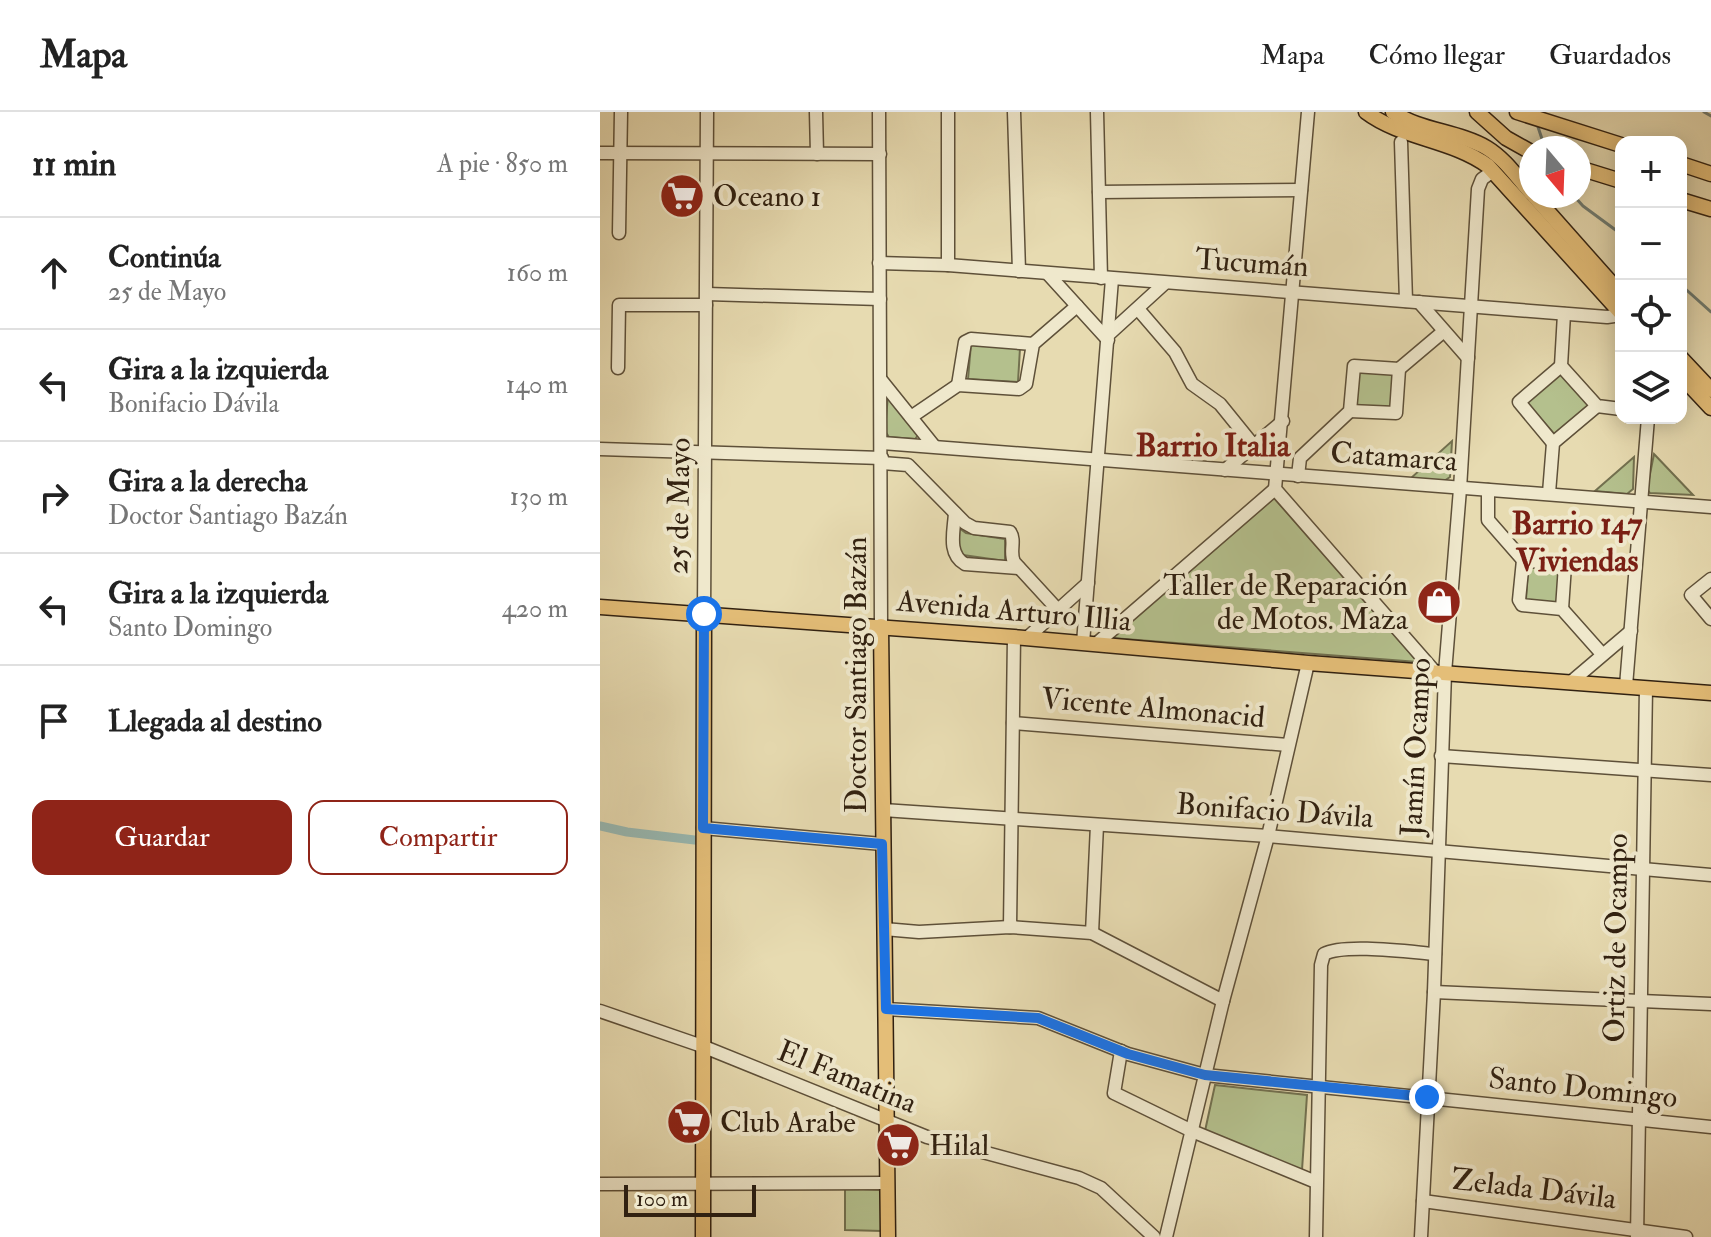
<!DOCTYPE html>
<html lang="es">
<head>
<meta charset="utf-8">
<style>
	body { margin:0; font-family:"IM FELL Double Pica",serif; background:#f6f6f6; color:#222 }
	.controls { position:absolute; right:24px; top:24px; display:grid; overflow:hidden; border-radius:16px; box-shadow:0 4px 20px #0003 }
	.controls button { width:72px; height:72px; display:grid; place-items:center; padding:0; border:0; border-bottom:2px solid #e0e0e0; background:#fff; color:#222; font:40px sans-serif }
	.compass { position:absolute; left:919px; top:24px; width:72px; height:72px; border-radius:50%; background:#fff; box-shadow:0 4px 20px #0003; rotate:161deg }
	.scale { position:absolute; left:24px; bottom:20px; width:132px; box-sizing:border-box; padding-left:8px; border:4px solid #312111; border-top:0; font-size:22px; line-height:28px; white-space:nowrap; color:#312111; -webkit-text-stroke:6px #efe8cc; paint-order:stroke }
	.stop { position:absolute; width:24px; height:24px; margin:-18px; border:6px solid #1a73e8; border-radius:50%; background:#fff }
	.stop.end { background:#1a73e8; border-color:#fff; box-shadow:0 2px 8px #0008 }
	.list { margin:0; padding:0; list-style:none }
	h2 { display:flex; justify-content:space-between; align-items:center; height:104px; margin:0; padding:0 32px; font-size:34px }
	h2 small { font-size:26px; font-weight:400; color:#767676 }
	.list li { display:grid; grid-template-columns:52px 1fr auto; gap:24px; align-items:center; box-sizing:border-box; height:112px; padding:0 32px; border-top:2px solid #e0e0e0 }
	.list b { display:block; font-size:30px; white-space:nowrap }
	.list p { margin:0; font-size:26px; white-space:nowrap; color:#767676 }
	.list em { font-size:26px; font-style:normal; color:#767676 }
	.actions { display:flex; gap:16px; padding:24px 32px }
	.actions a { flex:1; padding:18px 0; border:2px solid #8f2418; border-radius:16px; text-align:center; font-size:28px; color:#8f2418 }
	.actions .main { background:#8f2418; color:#fff }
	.icon { flex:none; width:44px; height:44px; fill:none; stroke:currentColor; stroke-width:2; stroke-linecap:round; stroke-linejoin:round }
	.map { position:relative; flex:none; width:1111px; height:1125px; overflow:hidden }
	header { display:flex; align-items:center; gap:48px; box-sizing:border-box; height:112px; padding:0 40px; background:#fff; border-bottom:2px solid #e0e0e0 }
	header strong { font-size:38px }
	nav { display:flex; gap:44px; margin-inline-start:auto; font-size:28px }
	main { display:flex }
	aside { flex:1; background:#fff }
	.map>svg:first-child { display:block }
	.green { fill:#b4c08d; stroke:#72704f; stroke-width:2 }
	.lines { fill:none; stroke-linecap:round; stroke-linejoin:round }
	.stream { stroke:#6f7c72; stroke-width:3 }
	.canal { stroke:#98b9b3; stroke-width:9 }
	.minor-casing { stroke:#5e5039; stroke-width:15 }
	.major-casing { stroke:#312111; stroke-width:17 }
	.minor { stroke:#efe8cc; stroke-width:12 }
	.major { stroke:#e4be78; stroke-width:14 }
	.route { stroke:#1a73e8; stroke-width:10 }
	.labels { text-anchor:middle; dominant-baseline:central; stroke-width:8; stroke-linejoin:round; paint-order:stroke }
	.poi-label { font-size:30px; fill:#312111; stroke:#efe8cc; text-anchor:start }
	.street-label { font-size:30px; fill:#312111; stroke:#efe8cc }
	.neighbourhood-label { font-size:32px; font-weight:bold; fill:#7a1f14; stroke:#efe8cc }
</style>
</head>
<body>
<header>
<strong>Mapa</strong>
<nav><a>Mapa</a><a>Cómo llegar</a><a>Guardados</a></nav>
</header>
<main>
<aside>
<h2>11 min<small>A pie · 850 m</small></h2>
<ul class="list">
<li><svg class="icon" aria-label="ahead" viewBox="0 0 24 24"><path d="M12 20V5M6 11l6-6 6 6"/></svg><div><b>Continúa</b><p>25 de Mayo</p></div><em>160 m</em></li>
<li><svg class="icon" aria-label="left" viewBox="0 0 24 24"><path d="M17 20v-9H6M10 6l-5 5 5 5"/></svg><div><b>Gira a la izquierda</b><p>Bonifacio Dávila</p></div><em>140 m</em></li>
<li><svg class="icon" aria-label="right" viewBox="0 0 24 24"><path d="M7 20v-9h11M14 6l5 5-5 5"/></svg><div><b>Gira a la derecha</b><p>Doctor Santiago Bazán</p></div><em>130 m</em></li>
<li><svg class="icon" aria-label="left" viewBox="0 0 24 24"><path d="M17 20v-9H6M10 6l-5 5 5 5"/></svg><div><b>Gira a la izquierda</b><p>Santo Domingo</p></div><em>420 m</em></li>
<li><svg class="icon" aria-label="arrive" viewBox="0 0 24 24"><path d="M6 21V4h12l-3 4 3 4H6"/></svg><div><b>Llegada al destino</b></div></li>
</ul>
<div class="actions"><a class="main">Guardar</a><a>Compartir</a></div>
</aside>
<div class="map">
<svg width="1111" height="1125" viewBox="0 0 1111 1125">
	<rect width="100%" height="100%" fill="#e7dbb1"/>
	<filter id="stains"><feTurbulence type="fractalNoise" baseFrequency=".0025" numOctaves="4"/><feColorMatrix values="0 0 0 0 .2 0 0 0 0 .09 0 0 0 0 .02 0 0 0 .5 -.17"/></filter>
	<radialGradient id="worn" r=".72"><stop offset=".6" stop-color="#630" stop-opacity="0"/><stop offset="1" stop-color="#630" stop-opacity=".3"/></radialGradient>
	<g class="green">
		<polygon points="371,232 420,236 418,270 368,267"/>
		<polygon points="758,258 794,260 791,297 755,295"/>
		<polygon points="960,259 991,294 956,324 925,289"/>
		<polygon points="288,283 319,322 315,327 289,325 285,319"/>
		<polygon points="852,329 850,365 841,371 811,366"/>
		<polygon points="1054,342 1093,383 1050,381 1047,377"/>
		<polygon points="1034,345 1033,377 1027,382 995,379"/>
		<polygon points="674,386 818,550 512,526"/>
		<polygon points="359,416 366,421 405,427 405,449 363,443 359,437"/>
		<polygon points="928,455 961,458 957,491 926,488"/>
		<polygon points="615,973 707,983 702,1058 605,1019"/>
		<polygon points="245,1076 281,1078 282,1119 245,1118"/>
	</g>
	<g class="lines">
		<g class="stream">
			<polyline points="1104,0 1111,4"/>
			<polyline points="938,15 945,36"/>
			<polyline points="974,84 983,94 1021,122"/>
			<polyline points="1081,173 1111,200"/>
		</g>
		<polyline class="canal" points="0,714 27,720 103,729"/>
		<g class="minor-casing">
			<g id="minor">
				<polyline points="216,0 217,42"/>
				<polyline points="279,0 281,514"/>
				<polyline points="348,0 348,153"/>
				<polyline points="414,0 419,159"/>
				<polyline points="497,0 501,166"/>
				<polyline points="708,0 675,377 835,560"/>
				<polyline points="801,30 806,189"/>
				<polyline points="0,41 280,42"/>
				<polyline points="499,80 701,78"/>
				<polyline points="19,121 21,0"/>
				<polyline points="279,151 348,153 1007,205 1021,203"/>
				<polyline points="448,162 508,228"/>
				<polyline points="107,182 280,187"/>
				<polyline points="819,190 868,246"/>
				<polyline points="538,197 575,240 592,272 620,292 654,334"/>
				<polyline points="964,202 961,254 997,294 1021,297"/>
				<polyline points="508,223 565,171"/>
				<polyline points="18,256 19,193 106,193"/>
				<polyline points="281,268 334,334"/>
				<polyline points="358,273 365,230 371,227 433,232"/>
				<polyline points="750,299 796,301 799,257"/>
				<polyline points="311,305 358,273 419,277 426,272 433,232 477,194"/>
				<polyline points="282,331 1111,395"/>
				<polyline points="953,331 919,290 961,254"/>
				<polyline points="0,337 282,346"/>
				<path d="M 282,351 L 308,353 L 365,411 L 374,416 L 410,420 C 416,429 409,440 414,450 L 458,498"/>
				<polyline points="625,358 683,309"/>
				<polyline points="698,364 700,346 750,299 754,254 799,257 844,219"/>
				<polyline points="888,378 888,408 923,448 965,453 962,497"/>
				<polyline points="949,381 953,331 997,294"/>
				<path d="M 355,401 C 354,419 347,442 365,452 L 419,456"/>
				<polyline points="923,448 919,488 922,493 962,497 1002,542"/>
				<polyline points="1111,467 1091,483 1111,507"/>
				<polyline points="104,502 107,0"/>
				<polyline points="427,526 488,471"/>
				<polyline points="483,531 512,167"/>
				<polyline points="496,532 675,377"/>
				<polyline points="971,570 1031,519"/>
				<polyline points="1026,574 1048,306"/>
				<polyline points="413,611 688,633"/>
				<polyline points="841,644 1111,663"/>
				<polyline points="283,698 668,724 1111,763"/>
				<polyline points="103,716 282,732"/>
				<polyline points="410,815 414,525"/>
				<polyline points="284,817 319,820 410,815 492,821 623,889"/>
				<polyline points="492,821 497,713"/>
				<polyline points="834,880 1111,892"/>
				<polyline points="286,897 438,906 528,942 605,963 1111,1015"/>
				<polyline points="0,899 102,934 327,1025 479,1066 501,1076 554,1125"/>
				<polyline points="521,939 514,981 592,1019 716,1070"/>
				<polyline points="0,1072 287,1071"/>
				<polyline points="823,1089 1086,1125"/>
				<polyline points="566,1125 623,889 668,724 708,551"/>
				<path d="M 716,1125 L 721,853 L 724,842 C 744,831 810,840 835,842"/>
				<polyline points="821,1125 834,880 845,561 860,377 878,77 882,67 893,59"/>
				<polyline points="1037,1125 1046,576"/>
			</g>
		</g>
		<g class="major-casing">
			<g id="major">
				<path d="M 766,0 C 802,27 851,27 888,54 L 1021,201"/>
				<path d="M 793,0 C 820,19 858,19 887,36 C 905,47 917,65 931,81"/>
				<polyline points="877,0 906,26 931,40"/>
				<polyline points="917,0 1021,33"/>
				<polyline points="1081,52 1111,62"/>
				<polyline points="979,56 1021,69"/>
				<polyline points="934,84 1021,182"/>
				<polyline points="1081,88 1111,97"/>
				<polyline points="1081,246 1111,278"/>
				<polyline points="1081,264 1111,296"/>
				<polyline points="0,495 414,525 708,551 1111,581"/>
				<polyline points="281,514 288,1125"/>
				<polyline points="103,1125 104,502"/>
			</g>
		</g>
		<use href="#minor" class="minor"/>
		<use href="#major" class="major"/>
	</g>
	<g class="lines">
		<polyline class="route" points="104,502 103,716 282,732 286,897 438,906 528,942 605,963 827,985"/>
	</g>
	<defs>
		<g id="supermarket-disc" transform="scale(2.3)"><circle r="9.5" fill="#8f2418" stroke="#efe8cc"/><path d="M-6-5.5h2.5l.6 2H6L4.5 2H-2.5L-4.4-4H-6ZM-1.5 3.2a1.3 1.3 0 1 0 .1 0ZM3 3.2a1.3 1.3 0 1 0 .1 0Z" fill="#fff"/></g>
		<g id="shop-disc" transform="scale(2.3)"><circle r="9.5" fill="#8f2418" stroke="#efe8cc"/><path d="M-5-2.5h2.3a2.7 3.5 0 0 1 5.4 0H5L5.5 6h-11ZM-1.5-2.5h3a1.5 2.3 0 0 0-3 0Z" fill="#fff"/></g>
	</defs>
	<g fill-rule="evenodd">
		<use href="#supermarket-disc" x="82" y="84"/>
		<use href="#shop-disc" x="839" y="490"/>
		<use href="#supermarket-disc" x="89" y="1010"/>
		<use href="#supermarket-disc" x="298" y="1033"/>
	</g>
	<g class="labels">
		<g class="poi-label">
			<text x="113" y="84">Oceano 1</text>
			<text x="808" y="473" text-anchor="end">Taller de Reparación<tspan x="808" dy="34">de Motos. Maza</tspan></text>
			<text x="120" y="1010">Club Arabe</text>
			<text x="329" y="1033">Hilal</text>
		</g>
		<g class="street-label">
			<text transform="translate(652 151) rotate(4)">Tucumán</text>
			<text transform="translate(794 345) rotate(4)">Catamarca</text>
			<text transform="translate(79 394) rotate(-89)">25 de Mayo</text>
			<text transform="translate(414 499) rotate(5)">Avenida Arturo Illia</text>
			<text transform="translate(256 563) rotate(-90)">Doctor Santiago Bazán</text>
			<text transform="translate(553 596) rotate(5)">Vicente Almonacid</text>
			<text transform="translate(816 635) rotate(-87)">Jamín Ocampo</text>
			<text transform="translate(675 699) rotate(4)">Bonifacio Dávila</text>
			<text transform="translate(1016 826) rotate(-89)">Ortiz de Ocampo</text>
			<text transform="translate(247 965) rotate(22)">El Famatina</text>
			<text transform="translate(983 976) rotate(6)">Santo Domingo</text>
			<text transform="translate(934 1077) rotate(7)">Zelada Dávila</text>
		</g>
		<g class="neighbourhood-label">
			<text x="613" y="334">Barrio Italia</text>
			<text x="977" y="412">Barrio 147<tspan x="977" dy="37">Viviendas</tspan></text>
		</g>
	</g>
	<rect width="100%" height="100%" filter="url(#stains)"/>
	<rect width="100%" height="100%" fill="url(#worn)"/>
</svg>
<div class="controls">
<button>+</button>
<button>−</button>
<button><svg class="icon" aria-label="locate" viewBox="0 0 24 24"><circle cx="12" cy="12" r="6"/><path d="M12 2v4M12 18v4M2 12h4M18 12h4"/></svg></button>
<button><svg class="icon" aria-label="layers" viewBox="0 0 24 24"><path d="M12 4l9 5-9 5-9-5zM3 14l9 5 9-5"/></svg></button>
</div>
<svg class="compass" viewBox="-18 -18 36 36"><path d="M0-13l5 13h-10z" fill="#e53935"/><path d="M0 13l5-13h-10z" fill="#767676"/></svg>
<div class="scale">100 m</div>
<div class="stop" style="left:104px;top:502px"></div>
<div class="stop end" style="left:827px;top:985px"></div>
</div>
</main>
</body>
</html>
